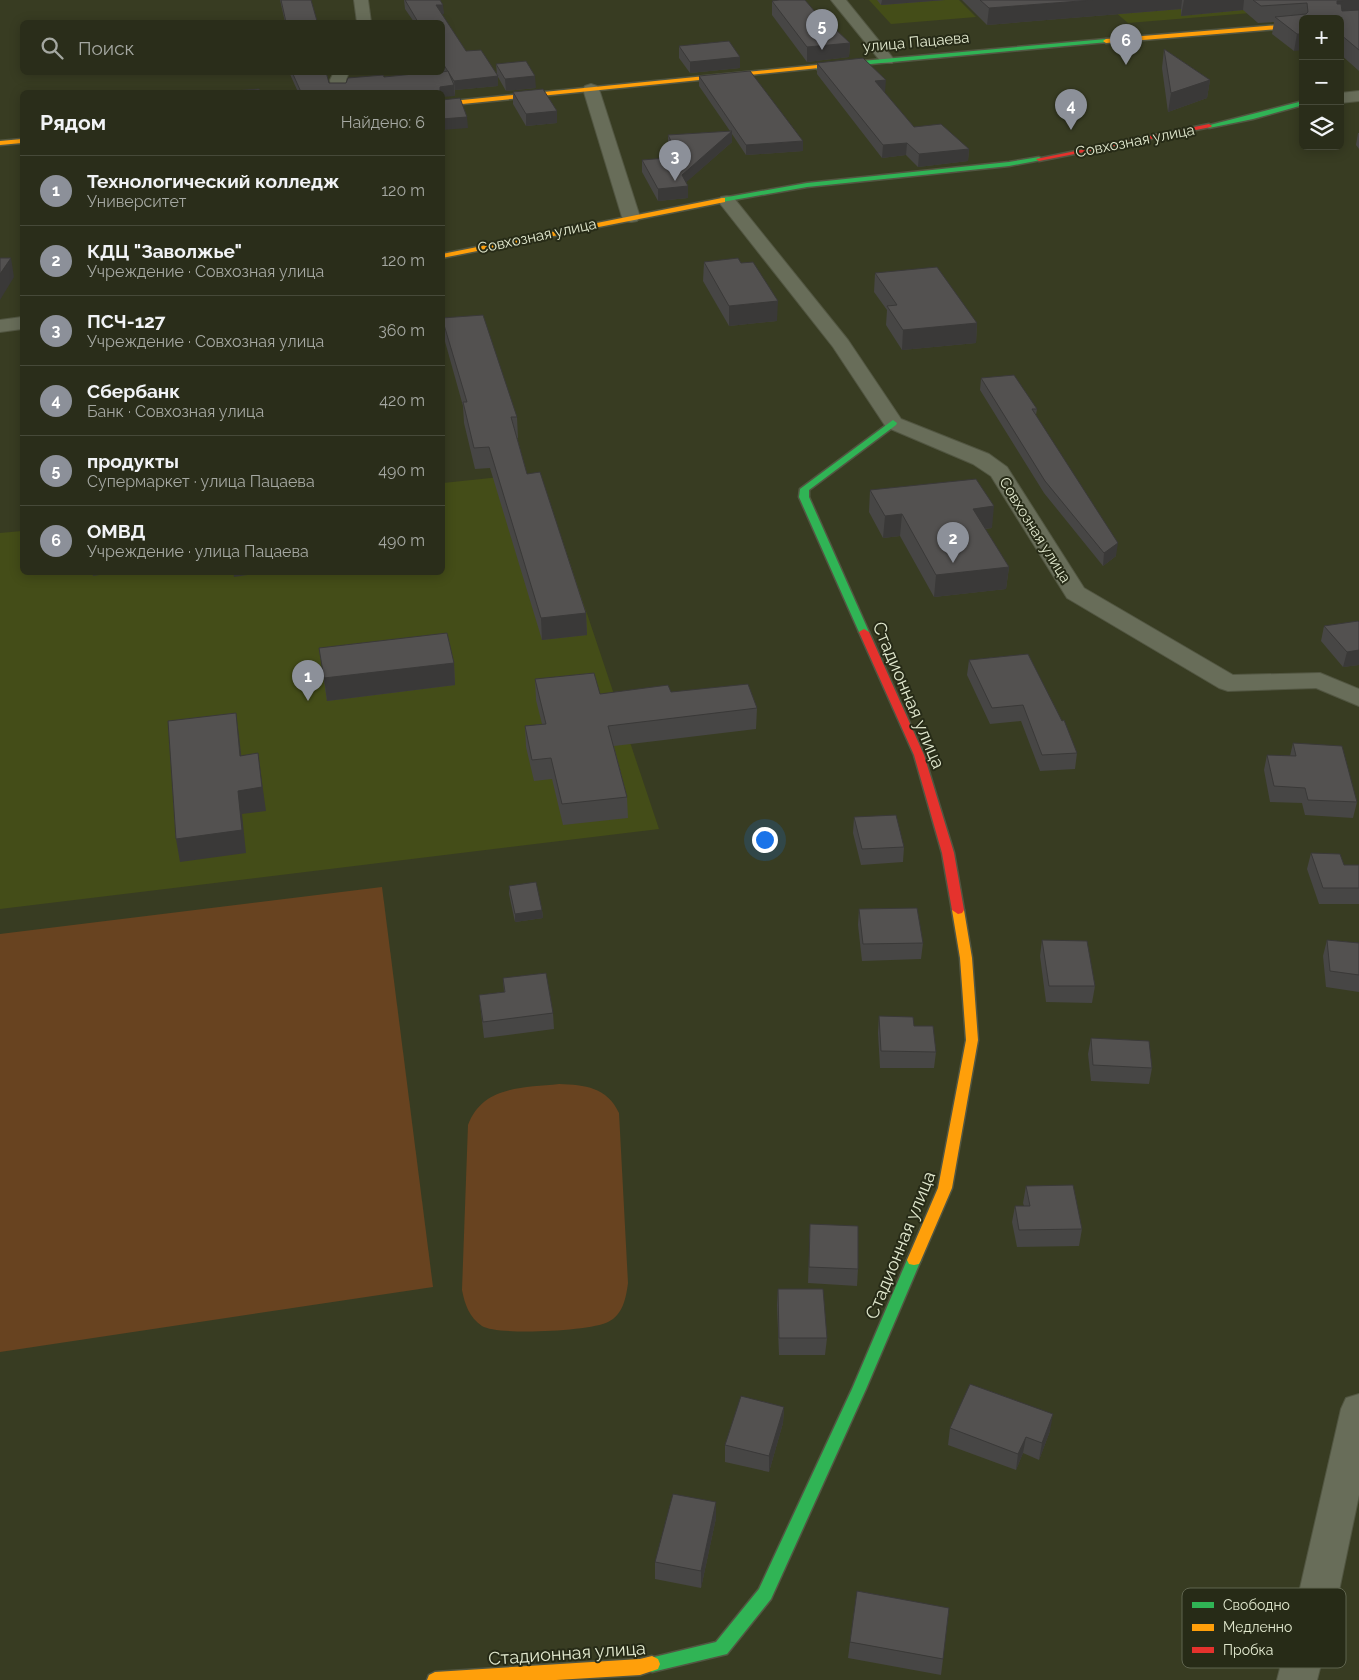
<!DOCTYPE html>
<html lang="ru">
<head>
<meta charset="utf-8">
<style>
	body { margin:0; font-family:Raleway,sans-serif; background:#363927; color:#f1f3f6 }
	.controls { position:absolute; right:15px; top:15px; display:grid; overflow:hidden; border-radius:8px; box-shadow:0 2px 12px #0003 }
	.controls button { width:45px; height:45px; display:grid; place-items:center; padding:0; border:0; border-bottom:1px solid #464939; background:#2a2d1a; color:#f1f3f6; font:25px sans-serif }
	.you { position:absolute; left:764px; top:839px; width:18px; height:18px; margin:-12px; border:4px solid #fff; border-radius:50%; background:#1a73e8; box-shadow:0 0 0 8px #1a73e833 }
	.badge { display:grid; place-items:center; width:32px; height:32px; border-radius:50%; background:#8c9099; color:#fff; font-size:16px; font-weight:700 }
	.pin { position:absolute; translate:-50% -41px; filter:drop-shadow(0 1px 2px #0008) }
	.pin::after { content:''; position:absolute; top:26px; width:18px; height:15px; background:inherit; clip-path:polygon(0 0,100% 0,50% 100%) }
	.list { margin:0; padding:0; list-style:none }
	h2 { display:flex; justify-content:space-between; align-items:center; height:65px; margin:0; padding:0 20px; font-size:21px }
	h2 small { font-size:16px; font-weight:400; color:#a5a8a2 }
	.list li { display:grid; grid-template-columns:32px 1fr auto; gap:15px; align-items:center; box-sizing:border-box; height:70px; padding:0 20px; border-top:1px solid #464939 }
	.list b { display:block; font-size:19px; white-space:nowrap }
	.list p { margin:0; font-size:16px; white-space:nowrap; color:#a5a8a2 }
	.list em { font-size:16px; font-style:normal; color:#a5a8a2 }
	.icon { flex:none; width:28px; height:28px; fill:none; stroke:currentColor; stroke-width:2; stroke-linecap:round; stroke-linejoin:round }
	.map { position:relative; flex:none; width:1359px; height:1680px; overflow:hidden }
	.search { position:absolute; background:#2a2d1a; box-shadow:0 2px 12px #0003; left:20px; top:20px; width:425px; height:55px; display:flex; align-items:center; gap:12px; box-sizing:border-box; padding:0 18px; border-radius:8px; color:#a5a8a2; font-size:19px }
	.panel { position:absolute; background:#2a2d1a; box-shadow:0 2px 12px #0003; left:20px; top:90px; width:425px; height:485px; border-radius:8px }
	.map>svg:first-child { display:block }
	.built { fill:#444d18 }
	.green { fill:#684320 }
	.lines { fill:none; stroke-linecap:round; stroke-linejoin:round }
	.street-casing { stroke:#525642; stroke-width:2 }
	.fast-casing { stroke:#525642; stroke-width:3 }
	.slow-casing { stroke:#525642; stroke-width:3 }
	.jam-casing { stroke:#525642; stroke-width:3 }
	.street { fill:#686d59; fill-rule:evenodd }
	.fast { fill:#30b455; fill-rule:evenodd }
	.slow { fill:#ff9f0a; fill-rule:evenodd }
	.jam { fill:#e5322d; fill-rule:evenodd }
	.wall { fill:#474645 }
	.shaded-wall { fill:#3a3938 }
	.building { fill:#535150; stroke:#3a3938 }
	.labels { text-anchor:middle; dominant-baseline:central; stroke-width:4; stroke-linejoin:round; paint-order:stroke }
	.far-street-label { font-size:15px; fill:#e2e9cf; stroke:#272b17 }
	.street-label { font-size:18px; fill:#e2e9cf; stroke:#272b17 }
	.key { fill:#272b17; stroke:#5f644e; stroke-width:1 }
	.key-label { font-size:14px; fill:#e2e9cf }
</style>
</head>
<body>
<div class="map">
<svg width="1359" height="1680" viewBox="0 0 1359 1680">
	<rect width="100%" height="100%" fill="#383c22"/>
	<g class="built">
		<polygon points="869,0 959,0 976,17 891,24"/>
		<polygon points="1101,0 1299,0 1310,8 1128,23"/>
		<polygon points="540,473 659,829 0,909 0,533 22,531 22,572 442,572 443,483"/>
	</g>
	<g class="green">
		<polygon points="382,887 433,1287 0,1352 0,934"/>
		<path d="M 559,1084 C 585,1085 607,1087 619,1113 L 628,1283 C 626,1298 623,1315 608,1322 C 591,1331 498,1336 482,1326 C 469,1317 465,1305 462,1290 L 468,1125 C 483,1085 524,1088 559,1084 Z"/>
	</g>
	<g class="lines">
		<g class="street-casing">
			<g id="street">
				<polygon points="354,0 368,0 371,22 357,22"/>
				<polygon points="831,0 846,0 892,57 895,60 892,63 882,63"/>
				<polygon points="334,72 349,72 346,80 347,92 331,92 330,80"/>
				<polygon points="591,84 597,86 599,89 640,217 637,221 631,222 625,221 622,217 583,89 585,86"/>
				<polygon points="1359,91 1359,101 1340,103 1340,93"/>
				<polygon points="727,196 733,197 848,340 901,419 989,454 1007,467 1084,588 1233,675 1320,673 1359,689 1359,706 1316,688 1228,691 1219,688 1067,598 991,476 973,464 886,427 833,347 718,201 721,197"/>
				<polygon points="22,317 22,329 0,332 0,320"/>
				<polygon points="1359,1394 1359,1495 1335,1610 1317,1680 1277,1680 1295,1610 1341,1409 1346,1398"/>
			</g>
		</g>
		<g class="fast-casing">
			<g id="fast">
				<polygon points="1106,39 1108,40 1108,42 817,69 814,67 817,65"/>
				<polygon points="1303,101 1303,105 1253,119 1209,128 1206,126"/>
				<polygon points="1039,157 1041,158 1041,160 1009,166 807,187 722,202 718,200 722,198 807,183 1009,162"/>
				<polygon points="893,420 897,423 896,425 809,490 809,497 869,632 864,635 859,632 799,497 800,489"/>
				<polygon points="914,1255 919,1256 921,1260 866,1389 771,1599 727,1654 652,1672 646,1669 644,1664 646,1659 716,1642 759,1589 852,1389 907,1260 909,1256"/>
			</g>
		</g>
		<g class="slow-casing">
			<g id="slow">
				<polygon points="1303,23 1303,27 1106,43 1103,41 1106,39"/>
				<polygon points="817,65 819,66 819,68 442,106 442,102"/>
				<polygon points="22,139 22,143 0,145 0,141"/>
				<polygon points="722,198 725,198 725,202 442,258 442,254"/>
				<polygon points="958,906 964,910 972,958 978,1040 952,1188 921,1260 919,1264 914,1265 909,1264 907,1260 938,1188 966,1040 960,958 952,910"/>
				<polygon points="652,1656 658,1659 660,1664 658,1669 640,1675 556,1680 427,1680 429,1675 435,1672 640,1659"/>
			</g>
		</g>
		<g class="jam-casing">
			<g id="jam">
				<polygon points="1209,124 1212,126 1211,127 1039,161 1036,159"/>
				<polygon points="864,629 869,632 924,755 954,853 964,910 962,913 958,914 952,910 942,853 914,755 859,632"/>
			</g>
		</g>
		<use href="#street" class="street"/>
		<use href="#fast" class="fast"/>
		<use href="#slow" class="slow"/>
		<use href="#jam" class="jam"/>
	</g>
	<g class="wall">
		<polygon points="280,0 311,0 317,22 285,22"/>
		<polygon points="404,0 440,0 444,14 441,14 466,51 497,75 496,64 536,88 506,91 498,77 498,86 455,90 455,96 442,92 298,92 289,72 326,72 329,83 346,83 384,77 443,72 442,70 442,22 414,22 405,9"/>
		<polygon points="877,0 945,0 881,5"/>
		<polygon points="962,0 1359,0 1359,71 1340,54 1340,19 1294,51 1272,34 1274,22 1258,23 1243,10 1181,16 1181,9 987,25"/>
		<polygon points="772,1 828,27 850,43 849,57 807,62 772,15"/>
		<polygon points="679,46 740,68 690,73 679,58"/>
		<polygon points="1164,49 1210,80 1207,98 1168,112 1162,68"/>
		<polygon points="817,63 885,92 884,92 914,127 969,149 968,161 918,167 906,155 882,158 817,74"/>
		<polygon points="699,76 803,141 803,151 746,155 732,134 732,142 686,182 688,186 688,198 658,201 642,172 642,160 674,158 668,146 668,135 730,131 699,86"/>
		<polygon points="513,92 557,111 557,123 526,126 513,104"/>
		<polygon points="1358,133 1359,133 1359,149 1356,145"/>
		<polygon points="704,262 777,321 729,326 703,281"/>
		<polygon points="875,273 977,323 976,343 902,350 886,325 887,310 874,292"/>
		<polygon points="442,318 517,417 518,438 517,438 527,474 586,613 587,635 542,640 490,468 475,469 464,423 463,406 444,338"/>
		<polygon points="981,378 1037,409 1036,415 1116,556 1103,566 1044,493 980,390"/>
		<polygon points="870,490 992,528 985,529 1009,567 1006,589 934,597 900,536 883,538 869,512"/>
		<polygon points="1359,622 1359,665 1343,667 1321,641 1324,626"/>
		<polygon points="319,648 454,663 455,685 327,701"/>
		<polygon points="1028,654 1077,753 1075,769 1040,771 1021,721 990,724 967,675 969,660"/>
		<polygon points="535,679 600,694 671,692 757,708 756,729 614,746 627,797 628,818 563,825 552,779 534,781 526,747 525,726 542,724 536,700"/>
		<polygon points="1293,743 1357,802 1353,818 1305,815 1302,803 1270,802 1264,770 1267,755 1290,756"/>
		<polygon points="854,817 904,847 903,862 861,865 853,833"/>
		<polygon points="1311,853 1344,865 1359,865 1359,904 1319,904 1307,869"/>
		<polygon points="509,886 542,910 543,918 515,922 509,894"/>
		<polygon points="859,909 923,943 921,959 862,961 858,925"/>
		<polygon points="1042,940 1095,986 1092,1003 1046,1002 1040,956"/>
		<polygon points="1327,940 1359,943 1359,992 1326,987 1323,956"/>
		<polygon points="503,978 553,1013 554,1029 484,1038 481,1012 479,995 504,992"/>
		<polygon points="879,1016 914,1026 936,1052 934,1068 880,1068 878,1033"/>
		<polygon points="1091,1038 1152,1068 1149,1084 1091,1081 1088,1054"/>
		<polygon points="1026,1186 1082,1229 1079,1246 1017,1247 1012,1222 1015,1206 1024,1206 1023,1203"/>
		<polygon points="810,1224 858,1269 857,1286 808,1283"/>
		<polygon points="778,1289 827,1338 825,1355 779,1355 777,1305"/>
		<polygon points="784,1407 783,1423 769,1472 725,1462 725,1445"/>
		<polygon points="950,1428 1050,1431 1039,1460 1023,1453 1016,1470 948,1445"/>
		<polygon points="716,1518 701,1588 655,1579 655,1562"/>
		<polygon points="850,1642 943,1659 941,1675 848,1658"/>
	</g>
	<g class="shaded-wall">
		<polygon points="882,0 945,0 881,5"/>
		<polygon points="1093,0 1182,0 1181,9 987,25 989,8"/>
		<polygon points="1184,0 1244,0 1243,10 1181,16"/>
		<polygon points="1352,0 1359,0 1359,16 1334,18 1337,1"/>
		<polygon points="436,5 443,5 444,14 436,14"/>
		<polygon points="1297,34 1303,34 1303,50 1294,51"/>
		<polygon points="850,43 849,57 807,62 807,47"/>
		<polygon points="740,57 740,68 690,73 690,62"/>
		<polygon points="498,76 498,86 455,90 454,81"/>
		<polygon points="535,76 536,88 506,91 505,79"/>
		<polygon points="886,80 885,92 874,93 875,81"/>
		<polygon points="1210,80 1207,98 1168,112 1171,93"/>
		<polygon points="454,85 455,96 442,97 442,92 440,92 440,87"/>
		<polygon points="557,111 557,123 526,126 526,114"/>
		<polygon points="467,117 468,128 442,130 442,119"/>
		<polygon points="732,131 732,142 682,186 682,175"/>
		<polygon points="803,141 803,151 746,155 746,145"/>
		<polygon points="907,143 906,155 882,158 883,145"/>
		<polygon points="969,149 968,161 918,167 919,154"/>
		<polygon points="688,186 688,198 658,201 658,189"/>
		<polygon points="11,258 14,277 0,300 0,274"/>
		<polygon points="778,301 777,321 729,326 729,306"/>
		<polygon points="977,323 976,343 902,350 903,330"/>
		<polygon points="994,506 992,528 971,530 973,509"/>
		<polygon points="902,514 900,536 883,538 885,516"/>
		<polygon points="1118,543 1116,556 1103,566 1104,553"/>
		<polygon points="1009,567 1006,589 934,597 936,575"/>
		<polygon points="92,572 119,572 93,576"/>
		<polygon points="233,572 268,572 234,577"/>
		<polygon points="586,613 587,635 542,640 541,618"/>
		<polygon points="1359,650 1359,665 1343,667 1347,652"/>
		<polygon points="454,663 455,685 327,701 324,678"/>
		<polygon points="236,713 239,736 244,779 240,756"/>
		<polygon points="258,753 266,811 242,814 246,853 180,862 176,839 238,791"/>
		<polygon points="542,910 543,918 515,922 515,914"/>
		<polygon points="784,1407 783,1423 769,1472 769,1456"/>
		<polygon points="1053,1414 1050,1431 1039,1460 1042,1443"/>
		<polygon points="1026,1437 1023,1453 1016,1470 1018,1454"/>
		<polygon points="716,1502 716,1518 701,1588 701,1571"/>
	</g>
	<g class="building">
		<polygon points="281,0 311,0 317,21 315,21 315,22 286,22"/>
		<polygon points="405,0 440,0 443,5 436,5 466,51 481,50 498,76 454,81 442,62 442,22 418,22"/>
		<polygon points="779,0 805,0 828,27 833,27 850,43 807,47 772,1"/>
		<polygon points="980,0 1093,0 989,8"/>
		<polygon points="1253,0 1352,0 1337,1 1337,4 1341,4 1342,11 1359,10 1359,50 1340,34 1340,19 1303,19 1303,34 1297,34 1275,17 1306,14 1308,12 1307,3 1261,6"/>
		<polygon points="729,41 740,57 690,62 679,46"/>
		<polygon points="1164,49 1210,80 1171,93"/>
		<polygon points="863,58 886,80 875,81 914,127 941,124 969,149 919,154 907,143 883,145 817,63"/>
		<polygon points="526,61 535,76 505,79 496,64"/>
		<polygon points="448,71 454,85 440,87 440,92 301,92 292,72 326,72 329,83 346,83 348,78 383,75 384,77 433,72 442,72"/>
		<polygon points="750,71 803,141 746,145 699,76"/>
		<polygon points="259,89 260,92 223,92"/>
		<polygon points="543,89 557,111 526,114 513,92"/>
		<polygon points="460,98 467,117 442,119 442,100"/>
		<polygon points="732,131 682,175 688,186 658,189 642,160 679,157 668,135"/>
		<polygon points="0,258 11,258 0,274"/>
		<polygon points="738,258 741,263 753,262 778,301 729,306 704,262"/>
		<polygon points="937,267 977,323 903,330 887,306 897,305 875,273"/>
		<polygon points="483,315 517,417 511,417 527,474 540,472 586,613 541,618 489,447 474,448 463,402 467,402 442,318"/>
		<polygon points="1014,375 1037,409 1032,409 1118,543 1104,553 1045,481 981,378"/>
		<polygon points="976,479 994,506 973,509 1009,567 936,575 902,514 885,516 870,490"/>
		<polygon points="1358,621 1359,622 1359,650 1347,652 1324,626"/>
		<polygon points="447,633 454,663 324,678 319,648"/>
		<polygon points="1028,654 1062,721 1064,720 1077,753 1042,755 1023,705 992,708 969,660"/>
		<polygon points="594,673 600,694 668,685 671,692 748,684 757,708 608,726 627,797 562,804 551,758 532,760 525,726 546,724 535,679"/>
		<polygon points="236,713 240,756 258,753 262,787 238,791 242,830 176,839 168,721"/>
		<polygon points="1293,743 1342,746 1357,802 1308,800 1305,788 1274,786 1267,755 1296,756"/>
		<polygon points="896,815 904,847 862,849 854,817"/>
		<polygon points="1311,853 1340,854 1344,865 1359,865 1359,888 1323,888"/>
		<polygon points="536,882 542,910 515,914 509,886"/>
		<polygon points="917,908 923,943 863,944 859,909"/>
		<polygon points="1042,940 1087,941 1095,986 1049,986"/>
		<polygon points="1327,940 1359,943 1359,975 1330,971"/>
		<polygon points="546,973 553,1013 483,1022 479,995 505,992 503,978"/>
		<polygon points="879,1016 913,1017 914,1026 933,1026 936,1052 881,1051"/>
		<polygon points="1091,1038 1149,1041 1152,1068 1093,1065"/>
		<polygon points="1073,1185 1082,1229 1019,1230 1015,1206 1030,1206 1026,1186"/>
		<polygon points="810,1224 858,1226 858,1269 809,1267"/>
		<polygon points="778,1289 823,1289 827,1338 779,1338"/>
		<polygon points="970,1384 1053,1414 1042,1443 1026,1437 1018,1454 950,1428"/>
		<polygon points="741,1396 784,1407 769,1456 725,1445"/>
		<polygon points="673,1494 716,1502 701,1571 655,1562"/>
		<polygon points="857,1591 949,1608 943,1659 850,1642"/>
	</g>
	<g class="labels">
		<g class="far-street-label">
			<text transform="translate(916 42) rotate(-5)">улица Пацаева</text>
			<text transform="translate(1135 141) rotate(-11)">Совхозная улица</text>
			<text transform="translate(537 236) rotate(-12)">Совхозная улица</text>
			<text transform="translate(1035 530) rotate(58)">Совхозная улица</text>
		</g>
		<g class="street-label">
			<text transform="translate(909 695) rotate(67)">Стадионная улица</text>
			<text transform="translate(900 1245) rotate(-68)">Стадионная улица</text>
			<text transform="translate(567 1653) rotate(-4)">Стадионная улица</text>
		</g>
	</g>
	<rect x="1182" y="1588" width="164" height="80" rx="8" class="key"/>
	<rect x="1192" y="1602" width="22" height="6" fill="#30b455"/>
	<rect x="1192" y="1624" width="22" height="7" fill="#ff9f0a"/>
	<rect x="1192" y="1647" width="22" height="6" fill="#e5322d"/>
	<g class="key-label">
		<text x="1223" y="1610">Свободно</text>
		<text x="1223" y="1632">Медленно</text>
		<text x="1223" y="1655">Пробка</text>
	</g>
</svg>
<div class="controls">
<button>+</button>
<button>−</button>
<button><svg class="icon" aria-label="layers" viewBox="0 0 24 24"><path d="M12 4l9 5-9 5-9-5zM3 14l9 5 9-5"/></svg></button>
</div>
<div class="you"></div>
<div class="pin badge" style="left:308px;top:701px">1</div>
<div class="pin badge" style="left:953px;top:563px">2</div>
<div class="pin badge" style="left:675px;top:181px">3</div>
<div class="pin badge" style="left:1071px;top:130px">4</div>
<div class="pin badge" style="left:822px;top:50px">5</div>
<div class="pin badge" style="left:1126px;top:65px">6</div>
<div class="search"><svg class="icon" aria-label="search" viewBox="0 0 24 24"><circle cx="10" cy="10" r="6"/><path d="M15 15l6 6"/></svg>Поиск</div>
<section class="panel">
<h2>Рядом<small>Найдено: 6</small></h2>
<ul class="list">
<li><span class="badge">1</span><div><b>Технологический колледж</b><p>Университет</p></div><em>120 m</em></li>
<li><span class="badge">2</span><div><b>КДЦ &quot;Заволжье&quot;</b><p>Учреждение · Совхозная улица</p></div><em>120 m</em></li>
<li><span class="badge">3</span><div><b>ПСЧ-127</b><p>Учреждение · Совхозная улица</p></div><em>360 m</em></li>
<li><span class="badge">4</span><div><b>Сбербанк</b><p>Банк · Совхозная улица</p></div><em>420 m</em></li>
<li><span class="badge">5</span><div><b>продукты</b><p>Супермаркет · улица Пацаева</p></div><em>490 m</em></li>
<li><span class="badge">6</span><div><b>ОМВД</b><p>Учреждение · улица Пацаева</p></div><em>490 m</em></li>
</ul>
</section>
</div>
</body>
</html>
